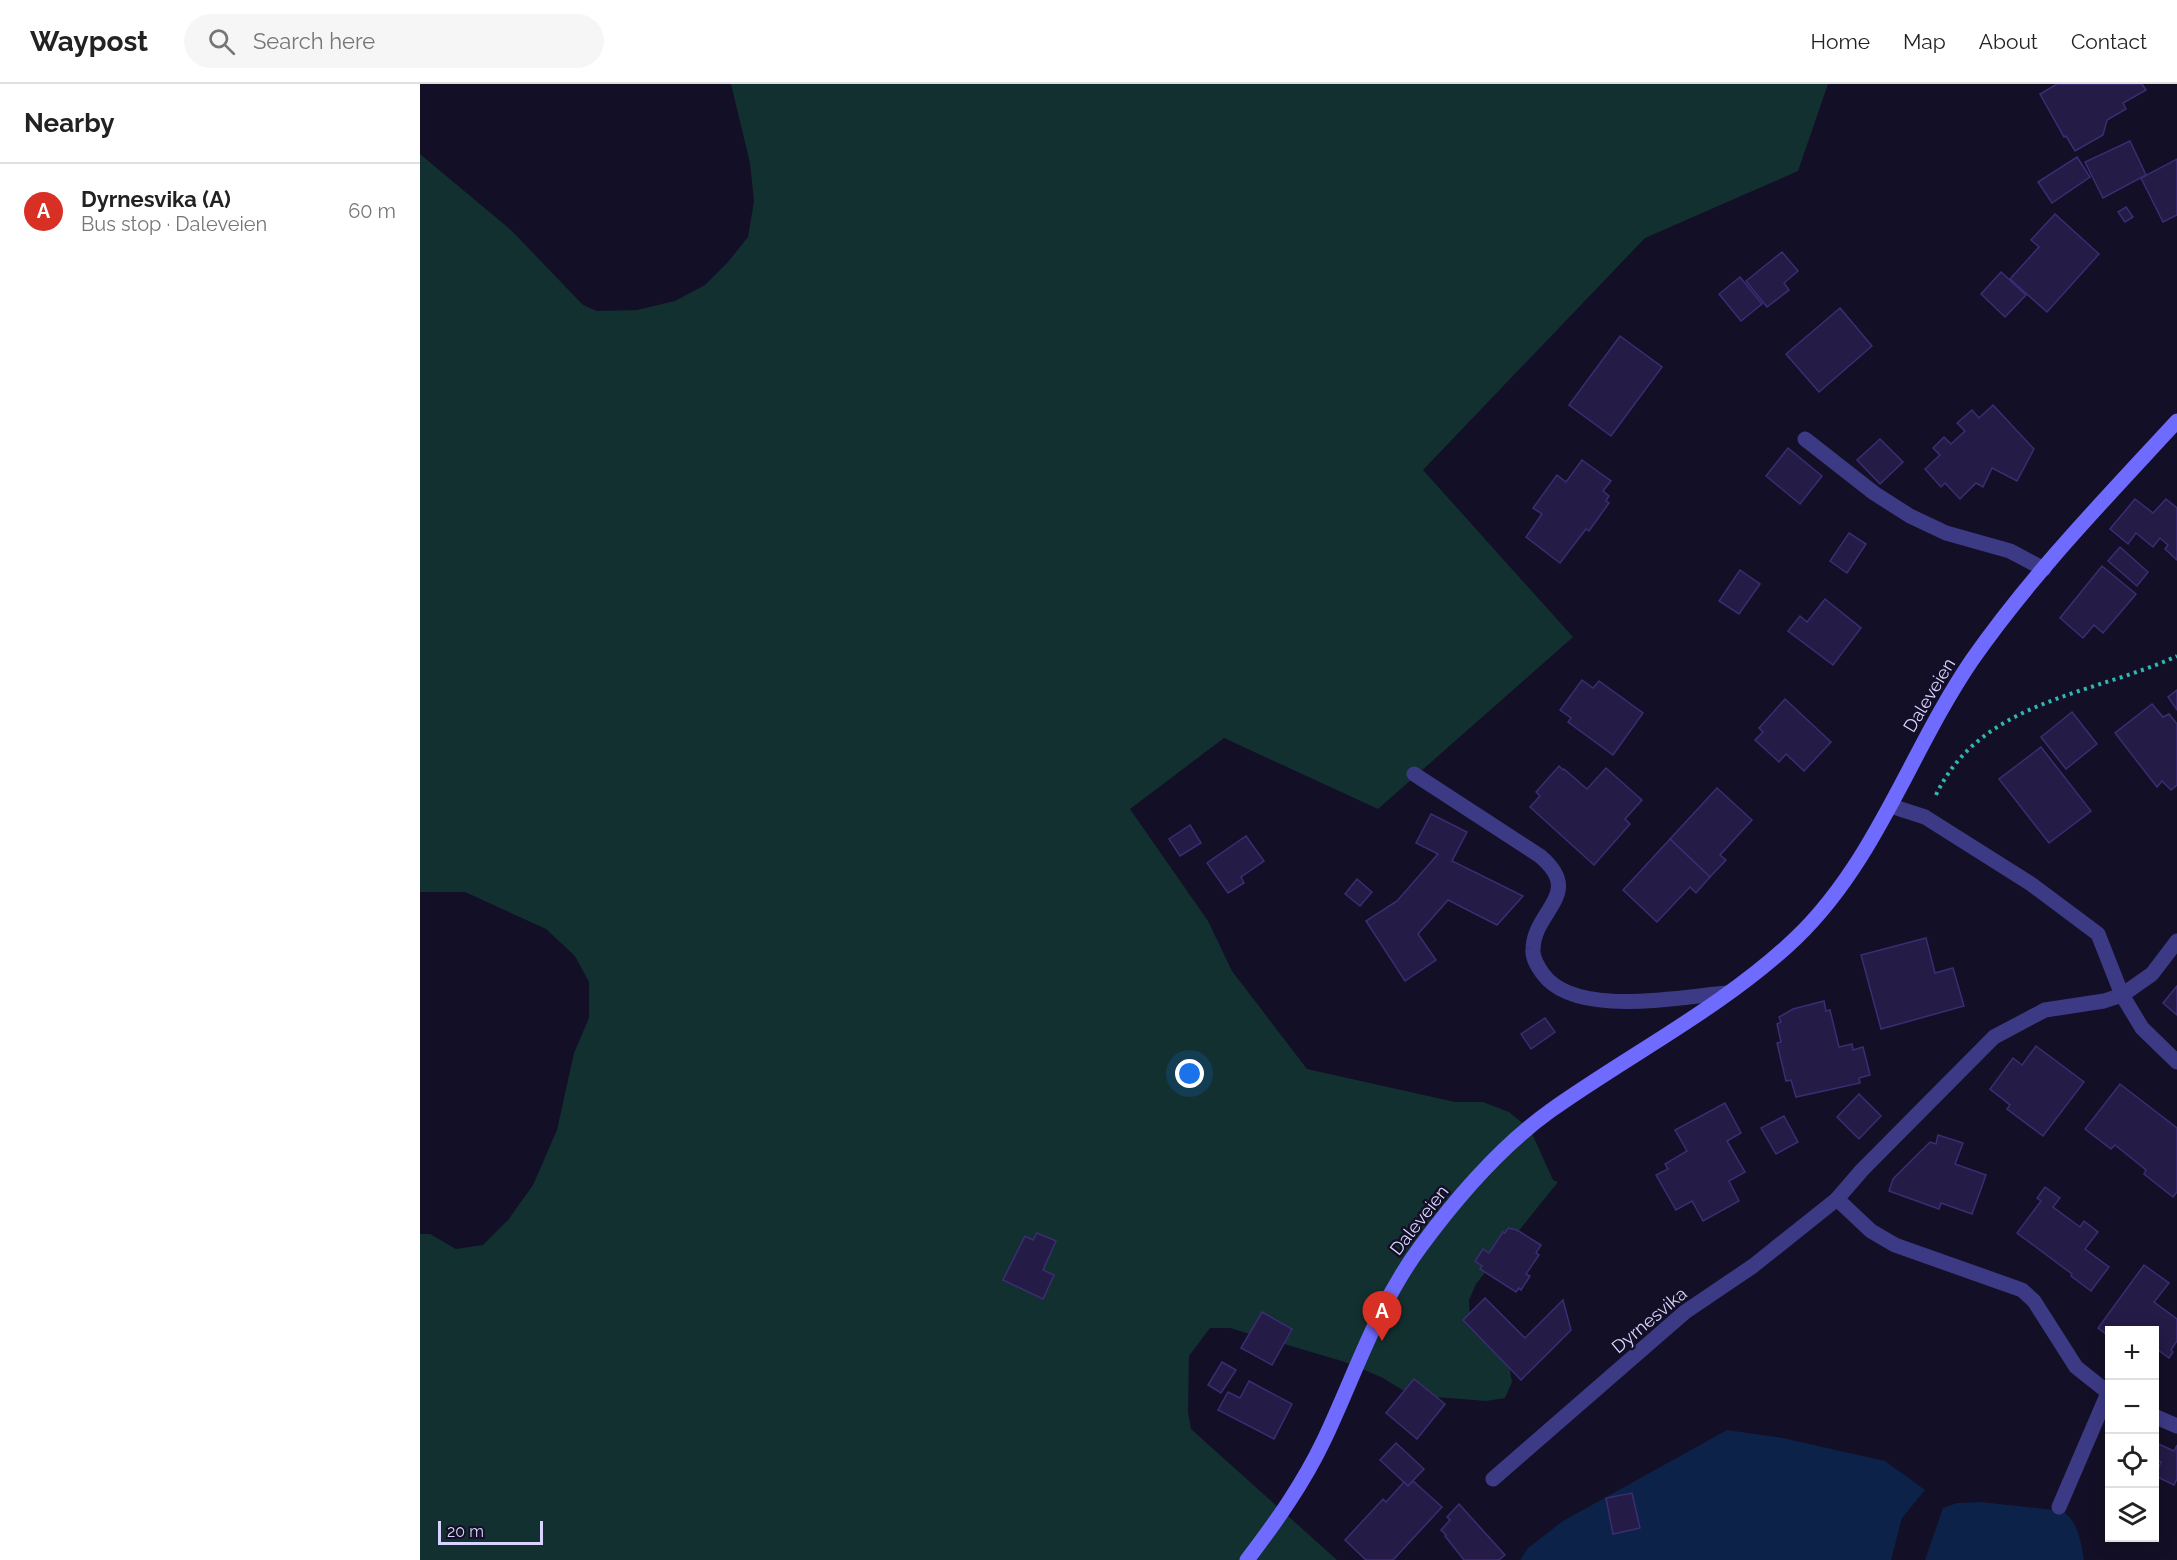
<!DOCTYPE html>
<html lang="en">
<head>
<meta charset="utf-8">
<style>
	body { margin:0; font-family:Raleway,sans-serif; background:#f6f6f6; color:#222 }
	.controls { position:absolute; right:18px; bottom:18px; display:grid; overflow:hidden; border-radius:0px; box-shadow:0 3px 15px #0003 }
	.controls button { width:54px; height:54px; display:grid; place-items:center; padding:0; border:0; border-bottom:2px solid #e0e0e0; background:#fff; color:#222; font:30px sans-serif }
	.scale { position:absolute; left:18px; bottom:15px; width:105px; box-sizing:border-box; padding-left:6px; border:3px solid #d9d4ff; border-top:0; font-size:16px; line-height:21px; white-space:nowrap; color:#d9d4ff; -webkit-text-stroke:4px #130f26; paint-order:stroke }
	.you { position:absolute; left:770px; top:990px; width:21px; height:21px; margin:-15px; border:4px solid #fff; border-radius:50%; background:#1a73e8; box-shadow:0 0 0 9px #1a73e833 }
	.badge { display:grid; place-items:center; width:39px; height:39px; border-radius:50%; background:#d93025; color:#fff; font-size:20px; font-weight:700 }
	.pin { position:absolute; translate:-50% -50px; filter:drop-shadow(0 2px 3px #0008) }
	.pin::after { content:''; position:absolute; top:32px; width:21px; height:18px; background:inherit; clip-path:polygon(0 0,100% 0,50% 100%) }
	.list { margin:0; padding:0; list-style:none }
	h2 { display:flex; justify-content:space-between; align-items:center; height:78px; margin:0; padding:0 24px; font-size:26px }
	h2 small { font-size:20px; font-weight:400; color:#767676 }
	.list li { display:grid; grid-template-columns:39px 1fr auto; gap:18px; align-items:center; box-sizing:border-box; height:96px; padding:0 24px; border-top:2px solid #e0e0e0 }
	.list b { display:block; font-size:22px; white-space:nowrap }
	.list p { margin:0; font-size:20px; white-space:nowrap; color:#767676 }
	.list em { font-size:20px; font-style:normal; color:#767676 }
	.icon { flex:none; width:33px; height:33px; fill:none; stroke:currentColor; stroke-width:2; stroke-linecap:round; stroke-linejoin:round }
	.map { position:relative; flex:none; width:1757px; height:1476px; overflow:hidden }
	header { display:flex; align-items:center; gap:36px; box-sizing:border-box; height:84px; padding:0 30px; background:#fff; border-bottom:2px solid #e0e0e0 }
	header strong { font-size:28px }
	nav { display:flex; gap:33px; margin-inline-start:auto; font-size:21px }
	.search { width:420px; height:54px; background:#f6f6f6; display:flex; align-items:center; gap:15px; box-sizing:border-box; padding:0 21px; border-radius:33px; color:#767676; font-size:22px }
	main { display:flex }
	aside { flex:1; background:#fff }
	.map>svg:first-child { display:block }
	.green { fill:#12302f }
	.water { fill:#0c2248 }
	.building { fill:#241b47; stroke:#3b2d73; stroke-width:1.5 }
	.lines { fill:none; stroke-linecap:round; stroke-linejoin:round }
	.path { stroke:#2fb8b0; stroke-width:4; stroke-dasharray:3 4.5; stroke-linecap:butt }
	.service { stroke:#3d3a85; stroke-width:15 }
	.minor { stroke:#3d3a85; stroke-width:15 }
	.secondary { stroke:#6f6bff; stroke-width:15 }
	.labels { text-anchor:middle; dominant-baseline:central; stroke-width:5; stroke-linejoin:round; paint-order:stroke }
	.street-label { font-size:18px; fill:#d9d4ff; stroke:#130f26 }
</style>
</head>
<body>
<header>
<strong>Waypost</strong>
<div class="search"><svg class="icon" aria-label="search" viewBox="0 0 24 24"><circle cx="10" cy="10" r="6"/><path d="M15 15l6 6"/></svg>Search here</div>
<nav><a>Home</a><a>Map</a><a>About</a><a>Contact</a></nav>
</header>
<main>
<aside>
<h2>Nearby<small></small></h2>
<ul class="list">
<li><span class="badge">A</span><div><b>Dyrnesvika (A)</b><p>Bus stop · Daleveien</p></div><em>60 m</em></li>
</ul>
</aside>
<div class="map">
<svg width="1757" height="1476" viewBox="0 0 1757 1476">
	<rect width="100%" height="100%" fill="#130f26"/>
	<polygon class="green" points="311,0 1408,0 1378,87 1225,154 1003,386 1153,553 958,725 804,654 710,725 788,837 812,887 887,985 1035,1018 1063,1018 1089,1028 1110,1045 1133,1096 1138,1098 1056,1200 1049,1216 1050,1235 1089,1281 1092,1298 1085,1314 1066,1317 991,1311 961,1293 925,1278 810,1244 790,1244 769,1272 768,1328 771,1345 917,1476 0,1476 0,1150 10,1150 36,1165 63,1161 88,1136 113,1101 137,1046 154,969 169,934 169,898 155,872 126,845 45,808 0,808 0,70 91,146 163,221 177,227 217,226 255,217 285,201 308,178 328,153 334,117 330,79"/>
	<g class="water">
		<polygon points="1307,1346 1363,1354 1465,1377 1505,1406 1482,1434 1471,1476 1100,1476 1108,1464 1143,1437"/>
		<path d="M 1561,1418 L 1643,1427 C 1658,1438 1661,1458 1664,1476 L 1505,1476 L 1523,1424 L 1537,1419 Z"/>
	</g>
	<g class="building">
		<polygon points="1637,0 1722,0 1726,6 1703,19 1706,25 1687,36 1683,51 1655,67 1646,52 1644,53 1620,10"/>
		<polygon points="1710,57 1726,91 1683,114 1665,78"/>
		<polygon points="1657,73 1670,93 1632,119 1618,98"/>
		<polygon points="1757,75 1757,131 1743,138 1721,94"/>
		<polygon points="1706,123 1713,133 1705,138 1698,128"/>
		<polygon points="1635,130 1679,170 1627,228 1590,195 1619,163 1611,156"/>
		<polygon points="1362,168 1378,187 1364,199 1369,206 1347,223 1326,197"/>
		<polygon points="1581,188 1606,211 1585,233 1561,210"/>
		<polygon points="1320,193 1342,220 1321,237 1299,210"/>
		<polygon points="1420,224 1452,262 1399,308 1366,270"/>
		<polygon points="1200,252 1242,283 1191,352 1149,321"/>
		<polygon points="1573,321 1614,365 1597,397 1572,384 1563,403 1556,399 1540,415 1525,399 1521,403 1505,385 1520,371 1513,364 1524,353 1531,360 1545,347 1537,339 1552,326 1559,334"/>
		<polygon points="1460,355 1483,378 1460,400 1437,376"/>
		<polygon points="1368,364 1402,392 1380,420 1346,392"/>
		<polygon points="1162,376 1191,397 1183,407 1189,412 1186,417 1189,419 1169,447 1166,445 1140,479 1106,453 1122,430 1113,424 1137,391 1146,398"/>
		<polygon points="1715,415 1733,429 1746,415 1757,424 1757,476 1745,465 1748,461 1740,454 1733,463 1716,449 1708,460 1690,445"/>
		<polygon points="1429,449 1446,460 1427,489 1410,477"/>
		<polygon points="1700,463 1728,488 1717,502 1688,477"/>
		<polygon points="1682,482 1716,510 1683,549 1674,541 1663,554 1640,534"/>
		<polygon points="1320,486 1340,500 1319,530 1299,517"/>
		<polygon points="1405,515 1441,544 1413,581 1368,547 1380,532 1387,538"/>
		<polygon points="1162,596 1173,604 1179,597 1223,629 1193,671 1148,638 1151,634 1140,626"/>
		<polygon points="1757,606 1757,626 1748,613"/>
		<polygon points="1365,615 1411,658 1384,687 1366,670 1359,678 1335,656 1343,648 1339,644"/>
		<polygon points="1732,620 1743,633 1749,630 1757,640 1757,701 1751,706 1742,697 1737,703 1695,649"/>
		<polygon points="1652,628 1677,660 1646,685 1621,653"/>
		<polygon points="1621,663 1671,727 1629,759 1579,695"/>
		<polygon points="1139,682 1143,686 1144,685 1167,705 1186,684 1222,716 1205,735 1210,740 1174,781 1110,723 1120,712 1116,708"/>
		<polygon points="1297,704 1332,736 1300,771 1306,776 1290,793 1250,755"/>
		<polygon points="1011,730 1047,748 1032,777 1103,812 1077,841 1028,816 998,850 1016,876 985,897 946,837 977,817 1018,770 996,759"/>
		<polygon points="770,741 781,759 760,772 749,755"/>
		<polygon points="826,752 844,777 821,793 824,799 808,809 787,779"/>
		<polygon points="1250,755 1290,793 1276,809 1270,803 1237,838 1203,806"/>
		<polygon points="937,795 952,808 940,822 925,810"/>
		<polygon points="1506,854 1515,889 1533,884 1544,922 1461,945 1441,871"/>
		<polygon points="1757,902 1757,931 1743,919"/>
		<polygon points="1404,917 1406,927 1410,926 1419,963 1432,960 1433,966 1443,963 1450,991 1439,994 1440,999 1376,1013 1371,996 1366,997 1357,959 1361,958 1357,940 1361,938 1359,933 1373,925"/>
		<polygon points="1125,934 1135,948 1111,965 1101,950"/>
		<polygon points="1616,962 1664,998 1623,1052 1587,1025 1590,1021 1570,1005 1593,974 1602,981"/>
		<polygon points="1700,1000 1757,1044 1757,1108 1753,1113 1724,1090 1726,1086 1695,1061 1691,1065 1665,1045"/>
		<polygon points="1439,1010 1461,1032 1439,1055 1417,1033"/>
		<polygon points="1305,1019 1321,1049 1307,1057 1325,1088 1309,1097 1319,1117 1283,1137 1272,1117 1256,1126 1236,1091 1248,1085 1245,1080 1267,1067 1255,1046"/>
		<polygon points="1364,1032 1378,1058 1356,1070 1341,1044"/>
		<polygon points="1518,1051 1543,1059 1535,1080 1566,1091 1552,1130 1521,1119 1519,1125 1469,1107 1473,1095 1510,1058 1516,1060"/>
		<polygon points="1625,1103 1640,1114 1633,1123 1660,1143 1664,1137 1678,1148 1665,1165 1689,1183 1671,1207 1651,1192 1652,1190 1597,1149 1621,1117 1617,1114"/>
		<polygon points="1088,1144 1097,1146 1121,1161 1116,1169 1119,1171 1106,1190 1110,1192 1101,1206 1099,1204 1096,1208 1060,1185 1062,1182 1055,1177 1063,1165 1069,1169 1083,1148 1085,1149"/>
		<polygon points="617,1149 636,1157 623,1186 634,1191 623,1215 583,1196 605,1152 613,1156"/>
		<polygon points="1724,1181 1749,1199 1734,1218 1757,1235 1757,1257 1751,1266 1753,1268 1749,1274 1734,1263 1734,1246 1690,1246 1690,1253 1678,1244"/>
		<polygon points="1065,1214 1105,1254 1143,1216 1151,1246 1101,1296 1043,1236"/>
		<polygon points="842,1228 872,1245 852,1281 821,1264"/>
		<polygon points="802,1278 816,1286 801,1309 788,1301"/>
		<polygon points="994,1295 1025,1320 997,1355 966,1329"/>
		<polygon points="829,1297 872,1320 854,1355 798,1326 808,1308 820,1314"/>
		<polygon points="1734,1358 1754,1367 1757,1361 1757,1395 1754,1401 1735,1392 1741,1378 1734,1375"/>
		<polygon points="976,1359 1004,1385 988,1402 960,1376"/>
		<polygon points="993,1397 1022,1423 973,1476 946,1476 925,1456 963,1415 966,1418 984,1398 988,1402"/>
		<polygon points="1212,1409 1220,1444 1193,1450 1186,1414"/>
		<polygon points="1039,1420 1085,1471 1079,1476 1044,1476 1025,1452 1026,1451 1021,1446 1030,1436 1027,1433"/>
	</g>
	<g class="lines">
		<path class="path" d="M 1516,711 C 1561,616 1673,611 1757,572"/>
		<g class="service">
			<polyline points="1385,355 1454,409 1490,432 1526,449 1590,467 1624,485"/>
			<path d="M 994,690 L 1120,772 C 1165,810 1114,826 1113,865 C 1112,874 1118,883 1123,890 C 1155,934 1258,913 1307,909"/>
			<polyline points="1639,1423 1688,1309"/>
		</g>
		<g class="minor">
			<polyline points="1471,722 1505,733 1611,800 1678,850 1702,911 1722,944 1757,978"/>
			<polyline points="1417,1115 1451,1147 1475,1161 1602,1206 1614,1217 1656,1283 1690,1310"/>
			<polyline points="1734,1332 1757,1342"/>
			<polyline points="1073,1395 1265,1228 1333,1182 1417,1115 1442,1086 1574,953 1625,926 1684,917 1702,911 1732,890 1757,857"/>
		</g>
		<path class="secondary" d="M 827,1476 C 856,1438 883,1400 904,1356 C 935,1291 957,1221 1001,1162 C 1037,1113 1080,1063 1130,1027 C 1210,970 1305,922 1376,854 C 1457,776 1490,667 1552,576 C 1612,490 1686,414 1757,337"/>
	</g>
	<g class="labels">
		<g class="street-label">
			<text transform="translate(1509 611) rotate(-59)">Daleveien</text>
			<text transform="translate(999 1136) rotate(-52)">Daleveien</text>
			<text transform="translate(1229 1236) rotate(-40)">Dyrnesvika</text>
		</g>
	</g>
</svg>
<div class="controls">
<button>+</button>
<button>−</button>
<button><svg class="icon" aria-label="locate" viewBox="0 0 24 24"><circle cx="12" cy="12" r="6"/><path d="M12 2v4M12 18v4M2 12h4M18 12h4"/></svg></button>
<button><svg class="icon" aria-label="layers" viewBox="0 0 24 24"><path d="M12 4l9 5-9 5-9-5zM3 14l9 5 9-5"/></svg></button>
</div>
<div class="scale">20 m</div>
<div class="you"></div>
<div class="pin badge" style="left:962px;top:1257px">A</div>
</div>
</main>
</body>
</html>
